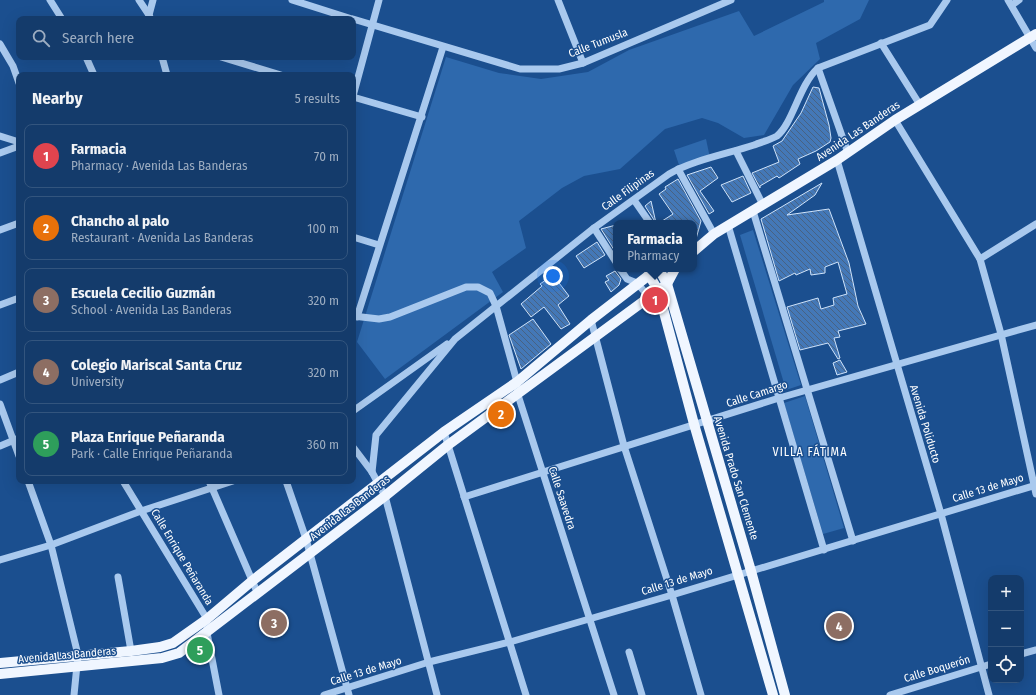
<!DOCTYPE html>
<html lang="en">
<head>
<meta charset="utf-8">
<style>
	body { margin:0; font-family:"Fira Sans Condensed",sans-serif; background:#1d4271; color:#f1f3f6 }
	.controls { position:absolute; right:12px; bottom:12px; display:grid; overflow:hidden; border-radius:8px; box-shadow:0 4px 16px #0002 }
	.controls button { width:36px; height:36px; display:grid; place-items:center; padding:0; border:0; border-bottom:1px solid #33557e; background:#143b6b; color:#f1f3f6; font:20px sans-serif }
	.you { position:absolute; left:553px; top:276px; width:14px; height:14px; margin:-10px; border:3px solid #fff; border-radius:50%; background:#1a73e8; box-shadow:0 0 0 6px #1a73e833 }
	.badge { display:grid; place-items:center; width:26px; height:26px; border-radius:50%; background:#90b9f0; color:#fff; font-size:13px; font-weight:700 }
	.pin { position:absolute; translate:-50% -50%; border:2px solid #fff; box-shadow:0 1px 4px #0006 }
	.popup { position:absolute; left:613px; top:220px; width:84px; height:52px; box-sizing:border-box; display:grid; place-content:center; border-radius:8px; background:#143b6b; filter:drop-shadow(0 1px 3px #0005); font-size:13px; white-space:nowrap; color:#9dadc1 }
	.popup b { font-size:15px; color:#f1f3f6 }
	.popup::after { content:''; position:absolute; left:50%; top:100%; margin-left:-8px; border:8px solid transparent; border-top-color:#143b6b }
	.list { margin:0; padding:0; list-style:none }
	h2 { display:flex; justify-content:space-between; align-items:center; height:52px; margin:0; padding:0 16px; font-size:17px }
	h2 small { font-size:13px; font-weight:400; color:#9dadc1 }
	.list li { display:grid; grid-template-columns:26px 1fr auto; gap:12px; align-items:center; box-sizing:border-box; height:64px; margin:0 8px 8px; padding:0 8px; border:1px solid #33557e; border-radius:8px }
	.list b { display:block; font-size:15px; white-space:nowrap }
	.list p { margin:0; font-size:13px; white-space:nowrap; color:#9dadc1 }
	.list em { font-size:13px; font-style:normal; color:#9dadc1 }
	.icon { flex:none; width:22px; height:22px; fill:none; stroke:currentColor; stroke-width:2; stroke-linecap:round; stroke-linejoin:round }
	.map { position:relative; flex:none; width:1036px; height:695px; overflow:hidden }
	.search { position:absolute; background:#143b6b; box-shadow:0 4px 16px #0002; left:16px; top:16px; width:340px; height:44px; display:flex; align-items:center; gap:10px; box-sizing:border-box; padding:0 14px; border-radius:8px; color:#9dadc1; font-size:15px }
	.panel { position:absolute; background:#143b6b; box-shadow:0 4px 16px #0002; left:16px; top:72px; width:340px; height:412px; border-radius:8px }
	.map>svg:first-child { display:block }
	.green { fill:#2e69ad }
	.building { fill:url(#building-back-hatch); stroke:#cfe3fa }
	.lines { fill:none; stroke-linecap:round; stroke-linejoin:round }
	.minor { stroke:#a9c9ee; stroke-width:7 }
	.major { stroke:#f0f6ff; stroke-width:10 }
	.labels { text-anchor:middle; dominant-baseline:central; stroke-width:3; stroke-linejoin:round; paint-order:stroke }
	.street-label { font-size:11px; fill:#fff; stroke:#1b4f8f }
	.neighbourhood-label { font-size:12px; letter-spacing:1px; fill:#fff; stroke:#1b4f8f }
</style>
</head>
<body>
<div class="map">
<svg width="1036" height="695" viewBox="0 0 1036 695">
	<defs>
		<pattern id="building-back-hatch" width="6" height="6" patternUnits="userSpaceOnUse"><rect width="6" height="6" fill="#4478b7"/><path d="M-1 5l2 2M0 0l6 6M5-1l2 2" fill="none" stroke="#486282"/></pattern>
	</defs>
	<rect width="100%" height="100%" fill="#1b4f8f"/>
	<g class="green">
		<polygon points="824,0 869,0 860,19 816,43 820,59 793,85 764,135 744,138 718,123 702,118 665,129 620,169 584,176 562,188 519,221 526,248 492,272 503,292 385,379 357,342 446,57 499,73 541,79 588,72 629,50 739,11 754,36 824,2"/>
		<polygon points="706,139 710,158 680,168 674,150"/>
		<polygon points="753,230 801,385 786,390 740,235"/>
		<polygon points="805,396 844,528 823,534 784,403"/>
		<polygon points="206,641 210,661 188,654 204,643"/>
	</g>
	<g class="building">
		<polygon points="813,87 819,88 829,125 831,138 830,142 816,151 798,159 800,164 779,178 777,176 760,186 760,188 752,173 779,162 773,146 782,141 801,113"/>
		<polygon points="711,167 718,178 700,191 714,211 709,214 687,175"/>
		<polygon points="743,176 751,193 732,202 721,185"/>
		<polygon points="678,179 701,221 696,239 694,239 694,223 659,223 673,214 659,194 666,189 665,187"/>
		<polygon points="822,183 815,195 787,215 829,209 849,263 858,306 866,324 838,331 840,337 834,338 840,358 838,359 828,343 800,350 787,307 818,298 821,309 834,305 833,298 847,294 838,262 825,267 825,273 811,275 810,269 796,275 795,273 779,281 761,219"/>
		<polygon points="651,201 656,223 645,206"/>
		<polygon points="616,225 616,253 601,229"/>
		<polygon points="597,242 605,255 584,268 576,256"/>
		<polygon points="615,271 621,279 619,285 611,292 605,282 609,280 606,276"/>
		<polygon points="553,275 569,296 558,305 570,324 561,329 544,307 531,317 521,304 542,286 540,284"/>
		<polygon points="533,319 551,344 521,369 509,335"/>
		<polygon points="840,360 847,372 837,375 833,363"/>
	</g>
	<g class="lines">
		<g class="minor">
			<polyline points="50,0 62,19"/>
			<polyline points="139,0 149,15"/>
			<polyline points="292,0 352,19"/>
			<polyline points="558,0 583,63"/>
			<polyline points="1008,0 1036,48"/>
			<polyline points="1012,5 1019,0"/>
			<polyline points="151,19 149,15 153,0"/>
			<polyline points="353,19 520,69 559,69 583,63 731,0"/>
			<polyline points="881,43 920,105"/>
			<polyline points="0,44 13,66 19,83"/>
			<polyline points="86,57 94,75"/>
			<polyline points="162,57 167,75"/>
			<polyline points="221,57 281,75"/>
			<polyline points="818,68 848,153"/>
			<polyline points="353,96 379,0"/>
			<polyline points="353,97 422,117"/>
			<polyline points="895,120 980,259 1001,334 1036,494"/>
			<polyline points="0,136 19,142"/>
			<polyline points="736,151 763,205"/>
			<polyline points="0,153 19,146"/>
			<polyline points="837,160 941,514 989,695"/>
			<polyline points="678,169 714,234"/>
			<polyline points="634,200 650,223"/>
			<polyline points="753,211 853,541"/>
			<polyline points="728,225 824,550"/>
			<polyline points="594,228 616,262"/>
			<polyline points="0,230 19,223"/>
			<polyline points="353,237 379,245"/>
			<polyline points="980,259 1036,224"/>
			<polyline points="620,269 627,279 637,283 649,297"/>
			<polyline points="0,305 19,298"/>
			<polyline points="353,316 379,319 390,317 466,287 478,287 490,293 496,306 517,382 518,395 614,695"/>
			<polyline points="357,317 443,47"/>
			<polyline points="591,320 624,446 672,595 701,695"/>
			<polyline points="0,380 19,372"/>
			<polyline points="0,404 19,456"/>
			<polyline points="353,411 447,344"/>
			<polyline points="444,432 526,695"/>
			<polyline points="0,446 19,438"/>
			<polyline points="353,447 372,472 385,496 437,695"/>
			<path d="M 372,472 L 376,435 L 455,339 L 594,228 L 669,174 C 693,160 727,154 754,145 C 761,142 770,140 777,136 C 793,123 799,85 818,68 L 930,25 L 947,0"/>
			<polyline points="28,481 51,545 78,655 74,695"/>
			<polyline points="123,481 207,619 207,633 219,695"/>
			<polyline points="209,481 258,594"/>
			<polyline points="286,481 306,539 349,695"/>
			<polyline points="464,497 779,398 1036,325"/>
			<polyline points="0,560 51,545 141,511 233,481"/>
			<polyline points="118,577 131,651"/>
			<polyline points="629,652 642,695"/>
			<polyline points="1021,654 1036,650"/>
			<polyline points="324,695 429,662 510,642 672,595 1036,485"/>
			<polyline points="890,695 991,664"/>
		</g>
		<g class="major">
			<polyline points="694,251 714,234 837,160 895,120 1036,34"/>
			<polyline points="659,269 667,284 751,571 785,695"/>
			<polyline points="649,275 658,290 694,424 773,695"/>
			<polyline points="0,663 131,651 160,647 173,643 207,619 252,581 444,432 517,382 591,320 657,269"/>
			<polyline points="0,674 162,658 179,653 385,496 448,445 667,284 675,269"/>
		</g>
	</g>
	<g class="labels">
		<g class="street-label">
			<text transform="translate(598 43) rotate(-21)">Calle Tumusla</text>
			<text transform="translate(858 131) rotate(-34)">Avenida Las Banderas</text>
			<text transform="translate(628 190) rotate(-36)">Calle Filipinas</text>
			<text transform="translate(757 394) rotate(-18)">Calle Camargo</text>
			<text transform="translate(925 424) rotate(73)">Avenida Poliducto</text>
			<text transform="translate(736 478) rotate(73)">Avenida Prado San Clemente</text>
			<text transform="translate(988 488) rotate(-17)">Calle 13 de Mayo</text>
			<text transform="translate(562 498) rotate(72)">Calle Saavedra</text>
			<text transform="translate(350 508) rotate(-38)">Avenida Las Banderas</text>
			<text transform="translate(182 557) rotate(59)">Calle Enrique Peñaranda</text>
			<text transform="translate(677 581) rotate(-17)">Calle 13 de Mayo</text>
			<text transform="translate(67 655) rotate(-5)">Avenida Las Banderas</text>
			<text transform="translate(937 669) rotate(-17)">Calle Boquerón</text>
			<text transform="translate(366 671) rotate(-17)">Calle 13 de Mayo</text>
		</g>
		<g class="neighbourhood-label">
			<text x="810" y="452">VILLA FÁTIMA</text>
		</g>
	</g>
</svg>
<div class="controls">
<button>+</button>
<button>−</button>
<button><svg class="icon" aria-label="locate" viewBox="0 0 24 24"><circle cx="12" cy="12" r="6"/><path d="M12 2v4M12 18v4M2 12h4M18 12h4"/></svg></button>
</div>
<div class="you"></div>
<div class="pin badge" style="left:655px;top:300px;background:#e0444e">1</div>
<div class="popup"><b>Farmacia</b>Pharmacy</div>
<div class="pin badge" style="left:501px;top:414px;background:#e8710a">2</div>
<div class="pin badge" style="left:274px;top:623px;background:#8d6e63">3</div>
<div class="pin badge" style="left:839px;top:626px;background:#8d6e63">4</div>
<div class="pin badge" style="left:200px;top:650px;background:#2e9e5b">5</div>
<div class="search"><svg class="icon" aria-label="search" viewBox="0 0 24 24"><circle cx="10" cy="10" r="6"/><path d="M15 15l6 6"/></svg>Search here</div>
<section class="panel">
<h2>Nearby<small>5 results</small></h2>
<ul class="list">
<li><span class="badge" style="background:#e0444e">1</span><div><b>Farmacia</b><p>Pharmacy · Avenida Las Banderas</p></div><em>70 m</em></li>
<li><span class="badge" style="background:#e8710a">2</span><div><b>Chancho al palo</b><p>Restaurant · Avenida Las Banderas</p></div><em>100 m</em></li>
<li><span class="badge" style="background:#8d6e63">3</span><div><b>Escuela Cecilio Guzmán</b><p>School · Avenida Las Banderas</p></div><em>320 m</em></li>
<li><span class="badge" style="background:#8d6e63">4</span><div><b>Colegio Mariscal Santa Cruz</b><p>University</p></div><em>320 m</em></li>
<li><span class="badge" style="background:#2e9e5b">5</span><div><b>Plaza Enrique Peñaranda</b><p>Park · Calle Enrique Peñaranda</p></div><em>360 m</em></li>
</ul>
</section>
</div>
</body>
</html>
